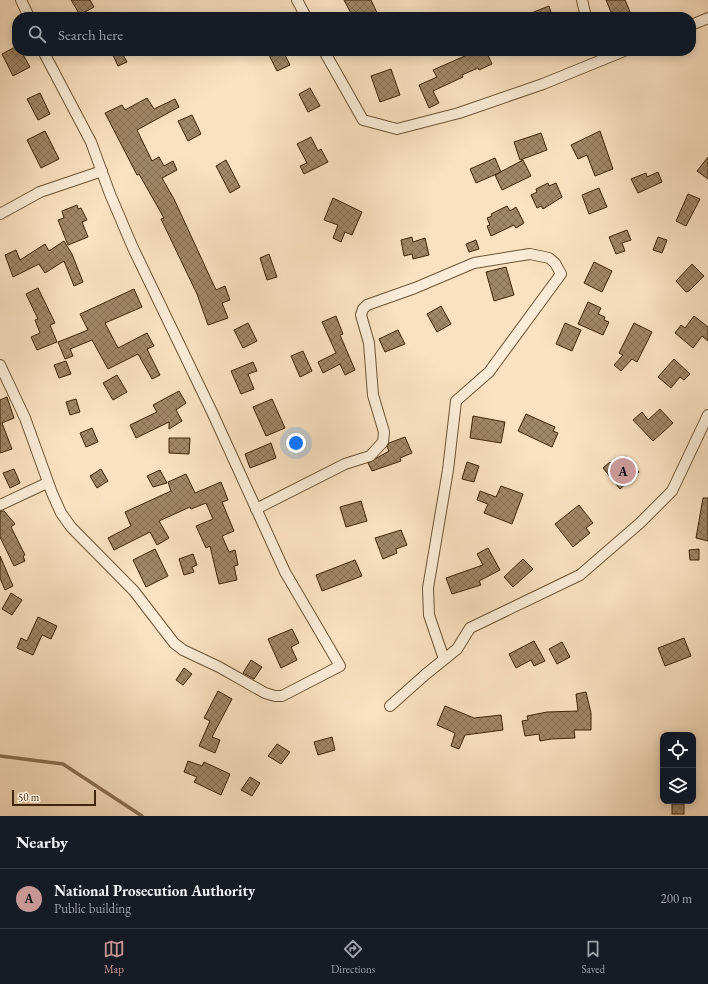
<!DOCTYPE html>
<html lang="en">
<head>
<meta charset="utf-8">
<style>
	body { margin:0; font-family:"EB Garamond",serif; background:#242831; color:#f1f3f6 }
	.controls { position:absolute; right:12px; bottom:12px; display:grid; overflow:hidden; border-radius:8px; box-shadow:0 2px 10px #0003 }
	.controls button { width:36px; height:36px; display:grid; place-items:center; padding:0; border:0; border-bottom:1px solid #363941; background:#171b24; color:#f1f3f6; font:20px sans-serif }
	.scale { position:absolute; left:12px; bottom:10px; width:84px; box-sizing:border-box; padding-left:4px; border:2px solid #402606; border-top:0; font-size:11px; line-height:14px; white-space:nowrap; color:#402606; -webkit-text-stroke:3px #fbecd7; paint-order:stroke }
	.you { position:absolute; left:296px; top:443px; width:14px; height:14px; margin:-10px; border:3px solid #fff; border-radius:50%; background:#1a73e8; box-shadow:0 0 0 6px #1a73e833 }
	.badge { display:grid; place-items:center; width:26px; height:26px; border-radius:50%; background:#c59692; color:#111; font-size:13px; font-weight:700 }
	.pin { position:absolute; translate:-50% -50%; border:2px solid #fff; box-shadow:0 1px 4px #0006 }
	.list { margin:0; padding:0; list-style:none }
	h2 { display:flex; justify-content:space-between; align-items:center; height:52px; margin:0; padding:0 16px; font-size:17px }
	h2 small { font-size:13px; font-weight:400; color:#9ea1a6 }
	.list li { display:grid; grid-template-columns:26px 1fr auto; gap:12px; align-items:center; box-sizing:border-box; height:60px; padding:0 16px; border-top:1px solid #363941 }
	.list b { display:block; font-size:15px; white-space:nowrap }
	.list p { margin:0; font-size:13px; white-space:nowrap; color:#9ea1a6 }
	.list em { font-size:13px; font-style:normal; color:#9ea1a6 }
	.icon { flex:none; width:22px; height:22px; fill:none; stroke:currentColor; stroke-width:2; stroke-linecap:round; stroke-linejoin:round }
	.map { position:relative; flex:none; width:708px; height:816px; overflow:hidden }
	.search { position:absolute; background:#171b24; box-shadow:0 2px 10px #0003; left:12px; right:12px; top:12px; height:44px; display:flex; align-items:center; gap:10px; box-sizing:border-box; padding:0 14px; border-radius:16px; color:#9ea1a6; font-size:15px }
	.sheet { height:112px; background:#171b24 }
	nav { display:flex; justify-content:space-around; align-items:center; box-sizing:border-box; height:56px; border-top:1px solid #363941; background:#171b24; font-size:11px; color:#9ea1a6 }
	nav a { display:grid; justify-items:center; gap:2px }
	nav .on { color:#c59692 }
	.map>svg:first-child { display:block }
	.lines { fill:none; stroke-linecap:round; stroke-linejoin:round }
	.stream { stroke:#897050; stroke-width:3.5 }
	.building { fill:url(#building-cross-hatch); stroke:#402606 }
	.street-casing { stroke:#6e5535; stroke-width:12 }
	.street { stroke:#fbecd7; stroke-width:10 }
</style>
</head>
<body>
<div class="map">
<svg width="708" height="816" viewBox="0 0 708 816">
	<defs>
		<pattern id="building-cross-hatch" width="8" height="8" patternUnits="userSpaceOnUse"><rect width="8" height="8" fill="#a08767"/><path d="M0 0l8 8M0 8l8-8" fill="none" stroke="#846e53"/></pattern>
	</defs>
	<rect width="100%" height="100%" fill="#f9e1c1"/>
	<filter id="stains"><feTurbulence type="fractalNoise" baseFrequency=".005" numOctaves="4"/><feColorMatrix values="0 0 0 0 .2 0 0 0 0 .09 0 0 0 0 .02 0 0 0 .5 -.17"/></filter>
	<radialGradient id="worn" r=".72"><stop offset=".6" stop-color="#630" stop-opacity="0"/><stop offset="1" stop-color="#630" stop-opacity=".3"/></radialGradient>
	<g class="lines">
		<polyline class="stream" points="0,756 63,764 142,816"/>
	</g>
	<g class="building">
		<polygon points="71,0 90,0 94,7 80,15"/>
		<polygon points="344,0 371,0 379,17 353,17"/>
		<polygon points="606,0 625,0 631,14 623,17 613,17"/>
		<polygon points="549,6 552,15 546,17 521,17"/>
		<polygon points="17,46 17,51 21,51 30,67 13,76 2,54"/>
		<polygon points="111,51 121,51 127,62 118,66"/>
		<polygon points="267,51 283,51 290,65 277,71"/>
		<polygon points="476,51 486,51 492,64 479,70 478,68 462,75 463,77 433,91 439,103 429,108 419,85 437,77 433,70"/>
		<polygon points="391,69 400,95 380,102 371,76"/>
		<polygon points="310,88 320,106 308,112 299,94"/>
		<polygon points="40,93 50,114 38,120 27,99"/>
		<polygon points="147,98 154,109 175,99 179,107 137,130 152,161 159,157 164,166 173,161 177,170 162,178 174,199 216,290 225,286 230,300 222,303 228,318 208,325 197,294 161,219 164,218 139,174 137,175 105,113 122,105 125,110"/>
		<polygon points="192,115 201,134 188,141 178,121"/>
		<polygon points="45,131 59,159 41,168 27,140"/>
		<polygon points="600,131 613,169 595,176 587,155 578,159 571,145"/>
		<polygon points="541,133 547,150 520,160 514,142"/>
		<polygon points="311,137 318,151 321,149 328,162 304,174 300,166 307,163 297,144"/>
		<polygon points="708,157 708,179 697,171"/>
		<polygon points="495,158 501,172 476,183 470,169"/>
		<polygon points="226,160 240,187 230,193 216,166"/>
		<polygon points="523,160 531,176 502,190 495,175"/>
		<polygon points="658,172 662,182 638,193 631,179 646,173 647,177"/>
		<polygon points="548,183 549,186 556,183 562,197 543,209 541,206 537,208 531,195 537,192 536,189"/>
		<polygon points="599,188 607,207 589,214 582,195"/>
		<polygon points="688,194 700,199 686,226 676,221"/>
		<polygon points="333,198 362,212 352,235 345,232 341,242 333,238 338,225 324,220"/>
		<polygon points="77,205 78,209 81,208 87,220 82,222 88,237 68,245 58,220 64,218 62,211"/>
		<polygon points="507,206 510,211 516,207 524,223 516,228 514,225 491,236 487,226 490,225 487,218 492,216 491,214"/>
		<polygon points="627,230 631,240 622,243 625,251 616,254 609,237"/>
		<polygon points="412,237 413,242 425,238 429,255 413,259 412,254 404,256 401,240"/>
		<polygon points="658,237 667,240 662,253 653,250"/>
		<polygon points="476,240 479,249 469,252 466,244"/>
		<polygon points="64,241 72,254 83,282 74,286 64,261 45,273 39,264 13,277 5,255 16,250 20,260 45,244 49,251"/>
		<polygon points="269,254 277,277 267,280 260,258"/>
		<polygon points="594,262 612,271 602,292 584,283"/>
		<polygon points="692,264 704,276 689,291 686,292 676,281"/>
		<polygon points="506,267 514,295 494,301 486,272"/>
		<polygon points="38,288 55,323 50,325 57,342 37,350 31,337 40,333 35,320 38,319 26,294"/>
		<polygon points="134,289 142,307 105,323 118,348 147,333 154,346 147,349 160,375 152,379 138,354 108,369 92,340 70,349 73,356 65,359 58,342 88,330 80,314"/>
		<polygon points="588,302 601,308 598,314 605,317 604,320 609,322 603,335 578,324"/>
		<polygon points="441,306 451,324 437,332 427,314"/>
		<polygon points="336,316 343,334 340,335 355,370 345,375 340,364 323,373 318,362 336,353 322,322"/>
		<polygon points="694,316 708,327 708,341 702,336 693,348 675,333 681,325 685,328"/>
		<polygon points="248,323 257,341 243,348 234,330"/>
		<polygon points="565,323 581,330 572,351 556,344"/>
		<polygon points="634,323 652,332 637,362 632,359 621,371 614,365 623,355 619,353"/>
		<polygon points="398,330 405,344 385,352 379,339"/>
		<polygon points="303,351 312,371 300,377 291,356"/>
		<polygon points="674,359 690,374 684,380 680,377 671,388 658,377"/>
		<polygon points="66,361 71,374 59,378 54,365"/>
		<polygon points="253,362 257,371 248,374 254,389 241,394 231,371"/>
		<polygon points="117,375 127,392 113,400 103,383"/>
		<polygon points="179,391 186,403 176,410 182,421 169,429 169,422 136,438 130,425 157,412 153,405"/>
		<polygon points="7,397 14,418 2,423 12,449 0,453 0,400"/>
		<polygon points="76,399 80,412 70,415 66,402"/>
		<polygon points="272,399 285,428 266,436 253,407"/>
		<polygon points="660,409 673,423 653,441 633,420 642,412 648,420"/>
		<polygon points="526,414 555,427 553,431 558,433 552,447 518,431"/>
		<polygon points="473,416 505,422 501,443 470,438"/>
		<polygon points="92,428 98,442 86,447 80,433"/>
		<polygon points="405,437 412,453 400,458 401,461 372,471 368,463 389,451 387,447 389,443"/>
		<polygon points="169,438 190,438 189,454 169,453"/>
		<polygon points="271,443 276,458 250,468 245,454"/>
		<polygon points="626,456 639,472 620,489 603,468 610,462 614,466"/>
		<polygon points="467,462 479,466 474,482 462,479"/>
		<polygon points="14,469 20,483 10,488 3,473"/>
		<polygon points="101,469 108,481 97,488 90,476"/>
		<polygon points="160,470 167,483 153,487 147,476"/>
		<polygon points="186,474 195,493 221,482 228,500 222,502 234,531 222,536 229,552 235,550 238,565 234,566 237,580 219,584 210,546 206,548 196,526 213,519 206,503 191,509 190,507 159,521 169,538 157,545 150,532 114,550 108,538 131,526 125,512 171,491 168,482"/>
		<polygon points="501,486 523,494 512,524 484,513 488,504 477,500 480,491 496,497"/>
		<polygon points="703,498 708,498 708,541 696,538"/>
		<polygon points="361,501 367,521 346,527 340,507"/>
		<polygon points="579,505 593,523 586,528 590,533 573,547 555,524"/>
		<polygon points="0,511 4,511 15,524 11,527 25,555 23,556 25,561 14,566 0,537"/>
		<polygon points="401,530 407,545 396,549 397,553 383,559 375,538"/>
		<polygon points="488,548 500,570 479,581 481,585 452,594 446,578 483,565 477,554"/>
		<polygon points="155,549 168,576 146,587 133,560"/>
		<polygon points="699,549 699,560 690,560 689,550"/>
		<polygon points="193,554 197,565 192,567 194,572 184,575 179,559"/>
		<polygon points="0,556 13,586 5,590 0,578"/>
		<polygon points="523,559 533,569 513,587 504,577"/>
		<polygon points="355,560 362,576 322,591 316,575"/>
		<polygon points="11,593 22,600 12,615 2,609"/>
		<polygon points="38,617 57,626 51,639 42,635 33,655 17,648 21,638 27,641"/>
		<polygon points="292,629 299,643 291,647 297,660 281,668 268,639"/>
		<polygon points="684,638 691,656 665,666 658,648"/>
		<polygon points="534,641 545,661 534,666 531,660 516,668 509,654"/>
		<polygon points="562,642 570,657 557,664 549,649"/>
		<polygon points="251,660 262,667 254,679 243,673"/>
		<polygon points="184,668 192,674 183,685 176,680"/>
		<polygon points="218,691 232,699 212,737 220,740 215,753 199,746 210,721 204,718"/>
		<polygon points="586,692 591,713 591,730 574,730 575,738 551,739 540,741 539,734 525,736 522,721 528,720 527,716 547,712 578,711 576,694"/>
		<polygon points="445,706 474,718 501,715 503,730 465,735 459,749 451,746 455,733 437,725"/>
		<polygon points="332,737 335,750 318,755 314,742"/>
		<polygon points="277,744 290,752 281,764 268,756"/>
		<polygon points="188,761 202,766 204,762 230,774 221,795 194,782 197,777 184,772"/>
		<polygon points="250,777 260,783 252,796 241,790"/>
		<rect x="672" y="804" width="12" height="10"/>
	</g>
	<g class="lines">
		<g class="street-casing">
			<g id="street">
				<polyline points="21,0 29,17"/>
				<polyline points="297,0 306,17"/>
				<polyline points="582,0 586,17"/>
				<polyline points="691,25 708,18"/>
				<polyline points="324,51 363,120 397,129 459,113 543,84 624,51"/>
				<polyline points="0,214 40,192 102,171"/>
				<polyline points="0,365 25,418 52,493 61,513 71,527 134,591 174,643 183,650 219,667 265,693 275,696 282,696 340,666 285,572 212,412 133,248 110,194 91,142 43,51"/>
				<polyline points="0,505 47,483"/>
				<polyline points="256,509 345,464 370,456 383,442 384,432 373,395 369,343 361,315 363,309 367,305 415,288 474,263 517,256 530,254 549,258 555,263 561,274 489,372 456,401 448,470 428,588 429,615 444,659"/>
				<polyline points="390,706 426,674 457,649 470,628 580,575 640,523 672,491 708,415"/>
			</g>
		</g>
		<use href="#street" class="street"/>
	</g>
	<rect width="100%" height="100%" filter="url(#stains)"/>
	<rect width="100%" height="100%" fill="url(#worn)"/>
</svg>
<div class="controls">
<button><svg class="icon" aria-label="locate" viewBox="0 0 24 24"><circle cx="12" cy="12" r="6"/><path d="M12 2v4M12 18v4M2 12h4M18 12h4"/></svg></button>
<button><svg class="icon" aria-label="layers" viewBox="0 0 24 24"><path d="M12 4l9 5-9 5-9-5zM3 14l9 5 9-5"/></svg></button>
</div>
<div class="scale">50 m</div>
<div class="you"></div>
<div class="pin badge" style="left:623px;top:471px">A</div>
<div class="search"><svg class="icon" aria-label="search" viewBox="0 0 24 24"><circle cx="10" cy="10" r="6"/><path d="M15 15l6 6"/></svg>Search here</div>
</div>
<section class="sheet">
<h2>Nearby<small></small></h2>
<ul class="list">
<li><span class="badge">A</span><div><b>National Prosecution Authority</b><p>Public building</p></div><em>200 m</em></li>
</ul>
</section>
<nav>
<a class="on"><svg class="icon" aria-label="map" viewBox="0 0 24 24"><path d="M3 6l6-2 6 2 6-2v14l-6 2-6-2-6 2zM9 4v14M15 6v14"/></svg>Map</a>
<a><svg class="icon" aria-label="directions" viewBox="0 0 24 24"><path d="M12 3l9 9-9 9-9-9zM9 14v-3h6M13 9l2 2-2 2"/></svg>Directions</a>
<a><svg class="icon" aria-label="saved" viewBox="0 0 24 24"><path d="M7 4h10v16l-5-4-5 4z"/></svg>Saved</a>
</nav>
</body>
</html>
